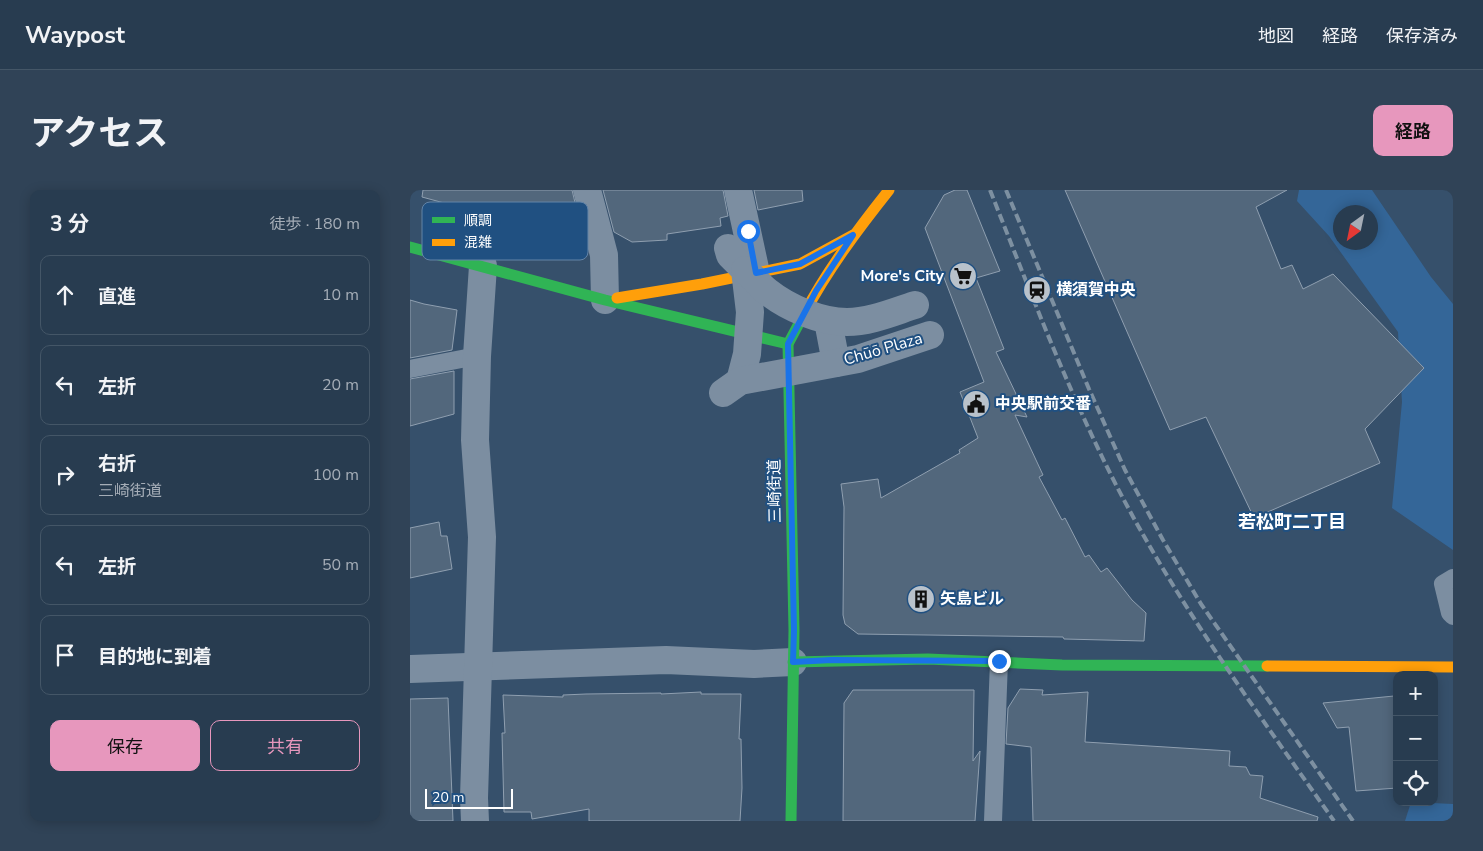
<!DOCTYPE html>
<html lang="ja">
<head>
<meta charset="utf-8">
<style>
	body { margin:0; font-family:"Nunito Sans","Noto Sans JP",sans-serif; background:#304357; color:#f1f3f6 }
	.controls { position:absolute; right:15px; bottom:15px; display:grid; overflow:hidden; border-radius:10px; box-shadow:0 2px 12px #0003 }
	.controls button { width:45px; height:45px; display:grid; place-items:center; padding:0; border:0; border-bottom:1px solid #445667; background:#283c50; color:#f1f3f6; font:25px sans-serif }
	.compass { position:absolute; left:923px; top:15px; width:45px; height:45px; border-radius:50%; background:#283c50; box-shadow:0 2px 12px #0003; rotate:213deg }
	.scale { position:absolute; left:15px; bottom:12px; width:88px; box-sizing:border-box; padding-left:5px; border:2px solid #fff; border-top:0; font-size:14px; line-height:18px; white-space:nowrap; color:#fff; -webkit-text-stroke:4px #205081; paint-order:stroke }
	.stop { position:absolute; width:15px; height:15px; margin:-11px; border:4px solid #1a73e8; border-radius:50%; background:#fff }
	.stop.end { background:#1a73e8; border-color:#fff; box-shadow:0 1px 5px #0008 }
	.list { margin:0; padding:0; list-style:none }
	h2 { display:flex; justify-content:space-between; align-items:center; height:65px; margin:0; padding:0 20px; font-size:21px }
	h2 small { font-size:16px; font-weight:400; color:#a5adb7 }
	.list li { display:grid; grid-template-columns:32px 1fr auto; gap:15px; align-items:center; box-sizing:border-box; height:80px; margin:0 10px 10px; padding:0 10px; border:1px solid #445667; border-radius:10px }
	.list b { display:block; font-size:19px; white-space:nowrap }
	.list p { margin:0; font-size:16px; white-space:nowrap; color:#a5adb7 }
	.list em { font-size:16px; font-style:normal; color:#a5adb7 }
	.actions { display:flex; gap:10px; padding:15px 20px }
	.actions a { flex:1; padding:11px 0; border:1px solid #e797bd; border-radius:10px; text-align:center; font-size:18px; color:#e797bd }
	.actions .main { background:#e797bd; color:#111 }
	.icon { flex:none; width:28px; height:28px; fill:none; stroke:currentColor; stroke-width:2; stroke-linecap:round; stroke-linejoin:round }
	.map { position:relative; flex:none; width:1043px; height:631px; overflow:hidden; border-radius:10px }
	header { display:flex; align-items:center; gap:30px; box-sizing:border-box; height:70px; padding:0 25px; background:#283c50; border-bottom:1px solid #445667 }
	header strong { font-size:24px }
	nav { display:flex; gap:28px; margin-inline-start:auto; font-size:18px }
	.intro { display:flex; align-items:center; justify-content:space-between; box-sizing:border-box; height:120px; padding:0 30px }
	h1 { margin:0; font-size:35px }
	.button { padding:12px 22px; border-radius:10px; background:#e797bd; color:#111; font-size:18px; font-weight:700 }
	main { display:flex; gap:30px; padding:0 30px }
	aside { flex:1; background:#283c50; border-radius:10px; box-shadow:0 2px 12px #0003 }
	.map>svg:first-child { display:block }
	.green { fill:#346698; fill-rule:evenodd }
	.building { fill:#52677c; stroke:#8f9fb0 }
	.lines { fill:none; stroke-linecap:round; stroke-linejoin:round }
	.lane { stroke:#7c8ea1; stroke-width:18 }
	.street { stroke:#7c8ea1; stroke-width:28 }
	.fast { stroke:#30b455; stroke-width:11 }
	.slow { stroke:#ff9f0a; stroke-width:11 }
	.rail { stroke:#7d90a1; stroke-width:4; stroke-dasharray:9 4; stroke-linecap:butt }
	.street-bridge { stroke:#7c8ea1; stroke-width:28 }
	.route { stroke:#1a73e8; stroke-width:6 }
	.labels { text-anchor:middle; dominant-baseline:central; stroke-width:4; stroke-linejoin:round; paint-order:stroke }
	.poi-label { font-size:16px; font-weight:bold; fill:#fff; stroke:#205081; text-anchor:start }
	.street-label { font-size:16px; fill:#fff; stroke:#205081 }
	.neighbourhood-label { font-size:18px; font-weight:bold; fill:#fff; stroke:#205081 }
	.key { fill:#205081; stroke:#6384a7; stroke-width:1 }
	.key-label { font-size:14px; fill:#fff }
</style>
</head>
<body>
<header>
<strong>Waypost</strong>
<nav><a>地図</a><a>経路</a><a>保存済み</a></nav>
</header>
<div class="intro"><h1>アクセス</h1><a class="button">経路</a></div>
<main>
<aside>
<h2>3 分<small>徒歩 · 180 m</small></h2>
<ul class="list">
<li><svg class="icon" aria-label="ahead" viewBox="0 0 24 24"><path d="M12 20V5M6 11l6-6 6 6"/></svg><div><b>直進</b></div><em>10 m</em></li>
<li><svg class="icon" aria-label="left" viewBox="0 0 24 24"><path d="M17 20v-9H6M10 6l-5 5 5 5"/></svg><div><b>左折</b></div><em>20 m</em></li>
<li><svg class="icon" aria-label="right" viewBox="0 0 24 24"><path d="M7 20v-9h11M14 6l5 5-5 5"/></svg><div><b>右折</b><p>三崎街道</p></div><em>100 m</em></li>
<li><svg class="icon" aria-label="left" viewBox="0 0 24 24"><path d="M17 20v-9H6M10 6l-5 5 5 5"/></svg><div><b>左折</b></div><em>50 m</em></li>
<li><svg class="icon" aria-label="arrive" viewBox="0 0 24 24"><path d="M6 21V4h12l-3 4 3 4H6"/></svg><div><b>目的地に到着</b></div></li>
</ul>
<div class="actions"><a class="main">保存</a><a>共有</a></div>
</aside>
<div class="map">
<svg width="1043" height="631" viewBox="0 0 1043 631">
	<rect width="100%" height="100%" fill="#36506b"/>
	<g class="green">
		<path d="M 889,0 L 962,0 L 1021,87 L 1043,114 L 1043,360 L 982,318 L 992,212 L 988,142 L 919,46 L 887,11 ZM 931,22 L 961,22 L 961,52 L 931,52 Z"/>
		<polygon points="1001,612 1043,614 1043,631 995,631"/>
	</g>
	<g class="building">
		<polygon points="13,0 162,0 174,50 152,45 12,7"/>
		<polygon points="193,0 313,0 318,26 310,28 311,36 257,44 257,50 222,52 204,42"/>
		<polygon points="344,0 392,0 393,11 348,20"/>
		<polygon points="545,0 557,0 590,81 566,88 594,159 586,162 617,227 605,225 633,285 629,287 652,330 655,328 675,367 679,365 691,382 697,378 722,410 736,423 734,451 654,449 653,447 448,444 435,434 433,425 434,317 431,294 468,289 471,308 550,263 549,260 568,248 550,202 574,192 515,38 534,5"/>
		<polygon points="655,0 877,0 846,17 871,79 882,75 893,99 923,84 1014,178 955,239 970,273 844,328 796,227 760,240"/>
		<polygon points="0,110 14,114 47,120 42,160 0,168"/>
		<polygon points="44,181 44,224 0,236 0,189"/>
		<polygon points="29,332 31,346 37,346 42,379 0,388 0,338"/>
		<polygon points="610,499 633,500 632,505 678,502 675,552 820,561 819,576 836,577 840,585 853,586 850,608 908,627 907,631 623,631 621,557 596,554 598,518"/>
		<polygon points="443,500 564,500 563,571 570,561 565,631 433,631 434,513"/>
		<polygon points="291,502 291,504 331,504 329,549 331,549 332,598 330,631 179,631 179,619 122,629 121,622 94,622 92,543 95,543 93,505 153,507 153,505 176,504 251,503 251,504"/>
		<polygon points="984,506 987,527 987,598 946,601 939,537 927,538 913,513"/>
		<polygon points="38,508 43,631 0,631 0,509"/>
	</g>
	<g class="lines">
		<g class="lane">
			<polyline points="0,179 67,166"/>
			<polyline points="1043,388 1033,394 1040,423 1043,426"/>
			<polyline points="583,631 589,471"/>
		</g>
		<g class="street">
			<polyline points="177,0 194,65 195,110"/>
			<polyline points="328,0 346,83"/>
			<polyline points="418,131 426,173"/>
			<polyline points="0,479 256,470 344,474 383,472"/>
			<polyline points="65,631 64,608 72,347 65,250 67,166 73,76"/>
		</g>
		<g class="fast">
			<polyline points="0,57 195,110 378,154"/>
			<polyline points="383,472 518,469 652,475 857,476"/>
			<polyline points="381,631 384,440 378,154 394,124"/>
		</g>
		<g class="slow">
			<polyline points="207,108 292,94 390,74 443,45"/>
			<path d="M 394,124 C 418,79 448,39 479,0"/>
			<polyline points="857,476 1043,477"/>
		</g>
		<g class="rail">
			<path d="M 580,0 C 618,96 655,193 701,285 C 763,408 845,519 924,631"/>
			<polyline points="596,0 679,199 715,280 753,350 791,414 943,631"/>
		</g>
		<g class="street-bridge">
			<polyline points="318,58 320,65 335,80 340,122 337,164 330,191"/>
			<path d="M 335,80 C 343,87 350,96 358,102 C 378,118 411,132 437,132 C 460,132 483,122 505,115"/>
			<polyline points="313,203 330,191 448,169 520,145"/>
		</g>
	</g>
	<g class="lines">
		<polyline class="route" points="338,41 346,83 390,74 443,45 406,101 378,154 384,440 383,472 422,470 589,471"/>
	</g>
	<defs>
		<g id="supermarket-disc" transform="scale(1.4375)"><circle r="9.5" fill="#b9c2cb" stroke="#205081"/><path d="M-6-5.5h2.5l.6 2H6L4.5 2H-2.5L-4.4-4H-6ZM-1.5 3.2a1.3 1.3 0 1 0 .1 0ZM3 3.2a1.3 1.3 0 1 0 .1 0Z" fill="#111"/></g>
		<g id="station-disc" transform="scale(1.4375)"><circle r="9.5" fill="#b9c2cb" stroke="#205081"/><path d="M-3-6H3Q5-6 5-4V2Q5 4 3 4L4.5 6H3L1.5 4h-3L-3 6H-4.5L-3 4Q-5 4-5 2V-4Q-5-6-3-6ZM-3.5-4v3h7v-3ZM-3.5 1v1.5H-2V1ZM2 1v1.5H3.5V1Z" fill="#111"/></g>
		<g id="civic-disc" transform="scale(1.4375)"><circle r="9.5" fill="#b9c2cb" stroke="#205081"/><path d="M-.6-6.5H3V-4.5H.6V-3L4-1V1h2V6H-6V1h2V-1L-.6-3ZM-1.2 2.5V6h2.4V2.5Z" fill="#111"/></g>
		<g id="building-disc" transform="scale(1.4375)"><circle r="9.5" fill="#b9c2cb" stroke="#205081"/><path d="M-4-6H4V6H1V3H-1V6H-4ZM-2.5-4.3h1.7v1.8h-1.7ZM.8-4.3h1.7v1.8H.8ZM-2.5-1h1.7V.8h-1.7ZM.8-1h1.7V.8H.8Z" fill="#111"/></g>
	</defs>
	<g fill-rule="evenodd">
		<use href="#supermarket-disc" x="553" y="86"/>
		<use href="#station-disc" x="627" y="100"/>
		<use href="#civic-disc" x="566" y="214"/>
		<use href="#building-disc" x="511" y="409"/>
	</g>
	<g class="labels">
		<g class="poi-label">
			<text x="534" y="86" text-anchor="end">More's City</text>
			<text x="646" y="100">横須賀中央</text>
			<text x="585" y="214">中央駅前交番</text>
			<text x="530" y="409">矢島ビル</text>
		</g>
		<g class="street-label">
			<text transform="translate(473 159) rotate(-16)">Chūō Plaza</text>
			<text transform="translate(365 301) rotate(-91)">三崎街道</text>
		</g>
		<g class="neighbourhood-label">
			<text x="882" y="332">若松町二丁目</text>
		</g>
	</g>
	<rect x="12" y="12" width="166" height="58" rx="8" class="key"/>
	<rect x="22" y="27" width="23" height="6" fill="#30b455"/>
	<rect x="22" y="49" width="23" height="7" fill="#ff9f0a"/>
	<g class="key-label">
		<text x="54" y="35">順調</text>
		<text x="54" y="57">混雑</text>
	</g>
</svg>
<div class="controls">
<button>+</button>
<button>−</button>
<button><svg class="icon" aria-label="locate" viewBox="0 0 24 24"><circle cx="12" cy="12" r="6"/><path d="M12 2v4M12 18v4M2 12h4M18 12h4"/></svg></button>
</div>
<svg class="compass" viewBox="-18 -18 36 36"><path d="M0-13l5 13h-10z" fill="#e53935"/><path d="M0 13l5-13h-10z" fill="#a5adb7"/></svg>
<div class="scale">20 m</div>
<div class="stop" style="left:338px;top:41px"></div>
<div class="stop end" style="left:589px;top:471px"></div>
</div>
</main>
</body>
</html>
